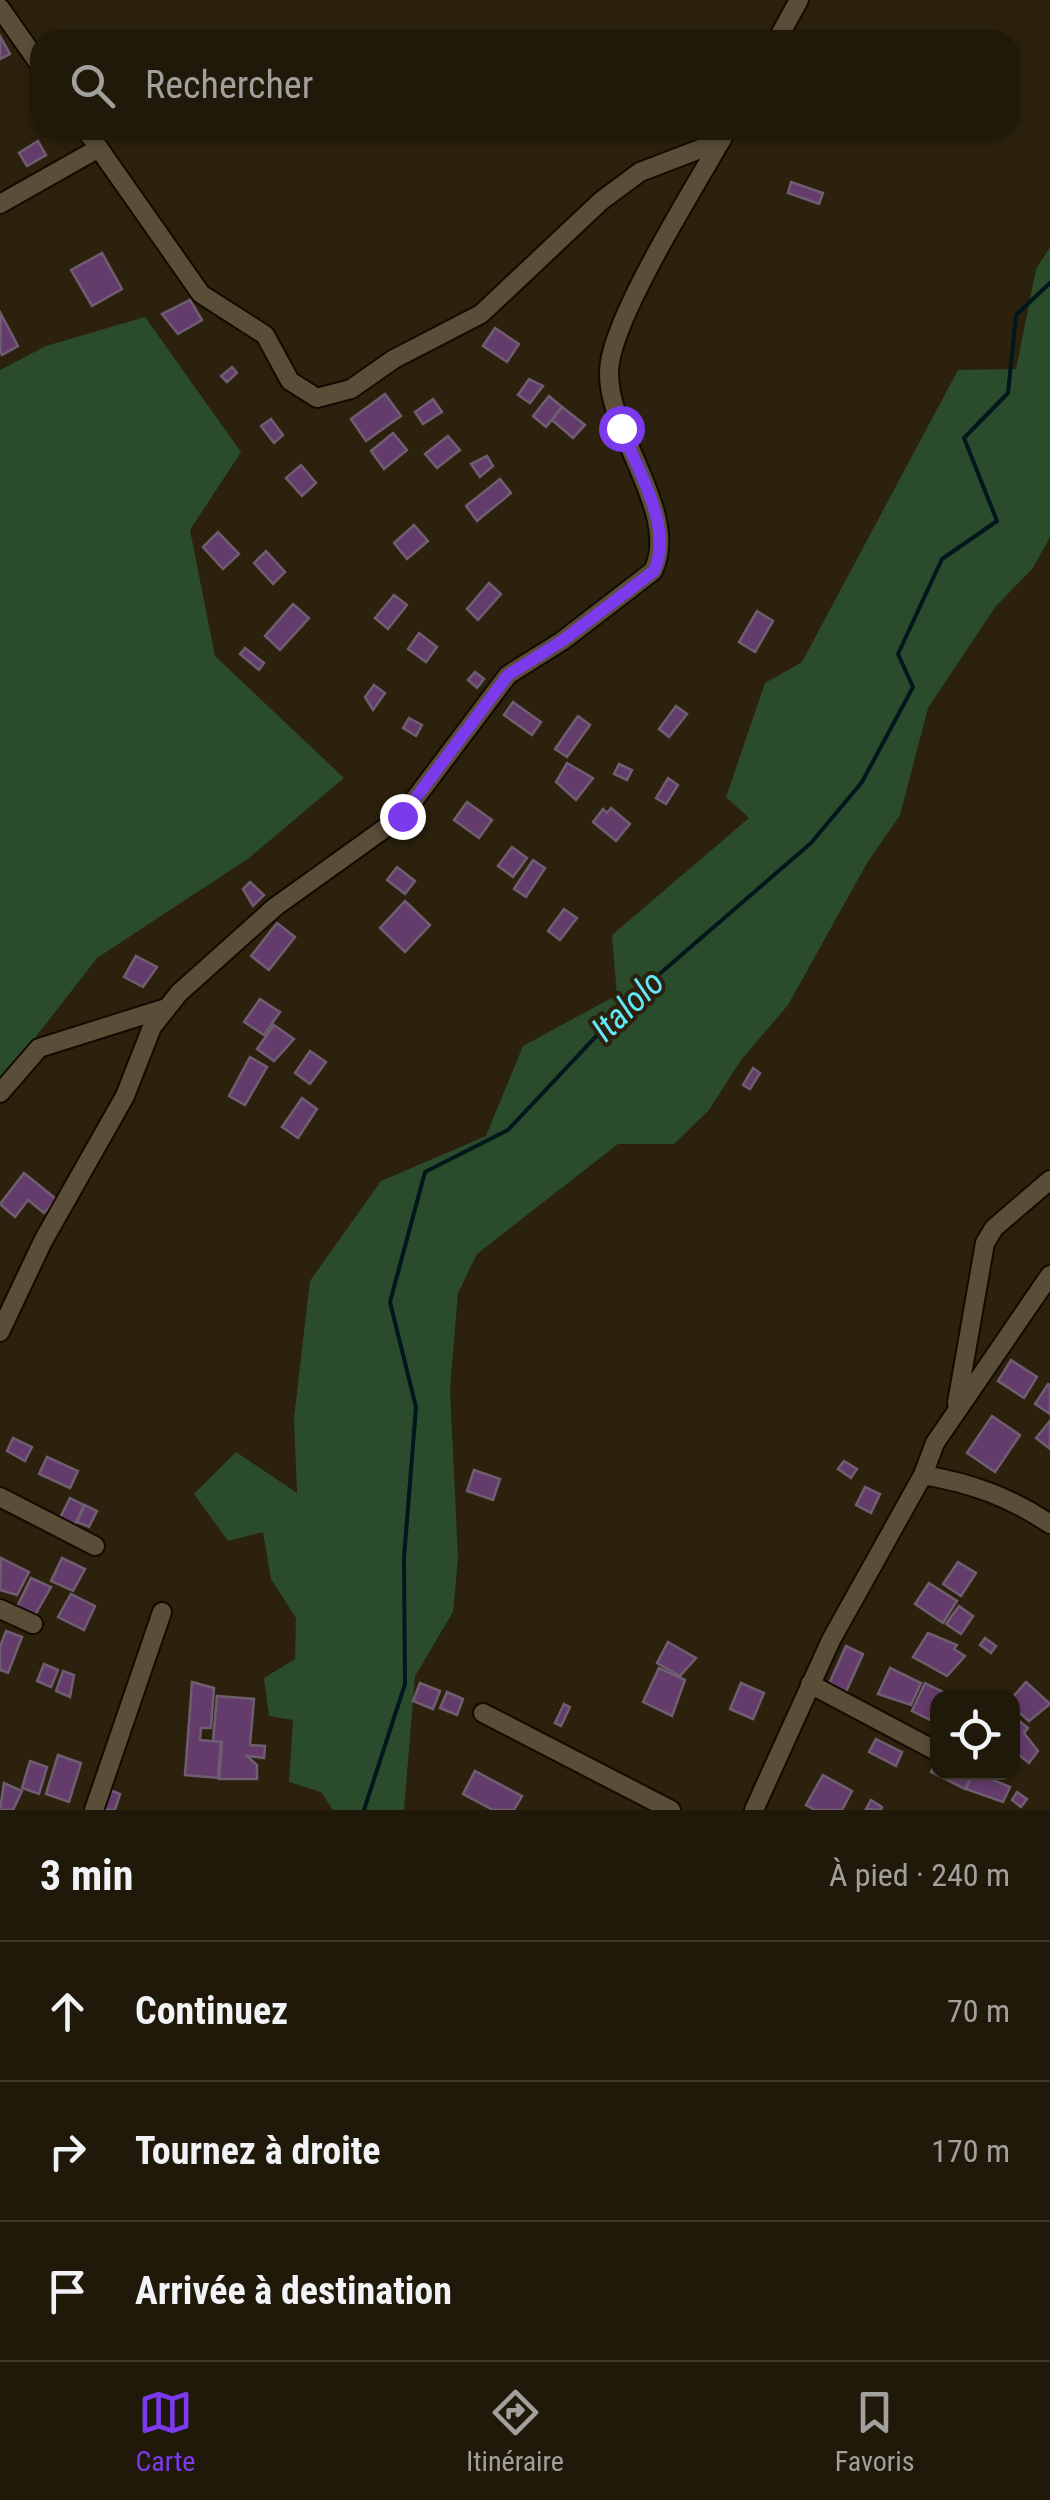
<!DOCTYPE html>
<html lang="fr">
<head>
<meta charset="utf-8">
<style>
	body { margin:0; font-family:"Roboto Condensed",sans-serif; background:#2d2617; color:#f1f3f6 }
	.controls { position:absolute; right:30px; bottom:30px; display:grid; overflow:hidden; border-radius:20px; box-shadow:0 2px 8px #0004 }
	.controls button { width:90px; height:90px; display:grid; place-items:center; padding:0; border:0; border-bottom:2px solid #3d382a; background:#201909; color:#f1f3f6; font:50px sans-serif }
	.stop { position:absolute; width:30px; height:30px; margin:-22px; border:8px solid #7c3aed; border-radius:50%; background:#fff }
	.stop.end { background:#7c3aed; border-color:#fff; box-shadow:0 2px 10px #0008 }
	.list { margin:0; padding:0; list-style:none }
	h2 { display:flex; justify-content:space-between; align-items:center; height:130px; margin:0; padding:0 40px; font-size:42px }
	h2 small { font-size:32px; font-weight:400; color:#a2a09c }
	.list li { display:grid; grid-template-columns:65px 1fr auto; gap:30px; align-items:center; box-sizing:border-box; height:140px; padding:0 40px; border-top:2px solid #3d382a }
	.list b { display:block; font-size:38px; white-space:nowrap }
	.list em { font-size:32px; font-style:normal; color:#a2a09c }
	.icon { flex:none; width:55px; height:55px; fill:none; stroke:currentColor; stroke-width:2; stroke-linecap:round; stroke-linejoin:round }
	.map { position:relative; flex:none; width:1050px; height:1810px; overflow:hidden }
	.search { position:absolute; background:#201909; box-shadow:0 2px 8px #0004; left:30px; right:30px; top:30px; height:110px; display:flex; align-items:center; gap:25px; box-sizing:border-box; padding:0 35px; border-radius:30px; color:#a2a09c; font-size:38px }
	.sheet { height:550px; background:#201909 }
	nav { display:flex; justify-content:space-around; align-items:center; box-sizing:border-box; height:140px; border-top:2px solid #3d382a; background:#201909; font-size:28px; color:#a2a09c }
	nav a { display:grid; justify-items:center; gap:5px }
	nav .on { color:#7c3aed }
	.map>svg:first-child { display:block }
	.green { fill:#2a4c2c }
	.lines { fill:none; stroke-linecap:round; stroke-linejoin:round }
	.stream { stroke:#00171b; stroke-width:4 }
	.building { fill:#643c6b; stroke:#6f5e72; stroke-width:2.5 }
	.minor-casing { stroke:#140a00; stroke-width:22 }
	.minor { stroke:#5a4e39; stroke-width:18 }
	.route { stroke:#7c3aed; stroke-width:12 }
	.labels { text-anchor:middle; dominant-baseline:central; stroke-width:8; stroke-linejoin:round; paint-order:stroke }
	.water-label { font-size:35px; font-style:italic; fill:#62e8fa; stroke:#2b210c }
</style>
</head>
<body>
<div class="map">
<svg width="1050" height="1810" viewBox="0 0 1050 1810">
	<rect width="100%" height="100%" fill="#2b210c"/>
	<g class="green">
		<polygon points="1050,247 1050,537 1033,568 996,606 928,708 900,815 867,863 788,1005 741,1060 709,1110 674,1144 618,1144 477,1254 458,1293 450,1390 458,1558 453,1612 415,1676 404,1810 333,1810 321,1792 289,1782 293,1720 269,1716 264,1678 295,1659 296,1618 271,1579 263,1532 228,1541 194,1494 236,1452 297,1493 294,1418 310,1281 381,1181 486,1136 523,1046 617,995 612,935 749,818 726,797 765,683 802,662 958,370 1016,369 1036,269"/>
		<polygon points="145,317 241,452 190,530 215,656 344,778 249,858 97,958 0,1083 0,370 46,346"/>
	</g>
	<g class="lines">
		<polyline class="stream" points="364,1810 405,1684 404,1558 416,1407 390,1302 425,1172 508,1130 634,996 811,843 862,782 913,687 898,654 942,559 997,521 964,438 1008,393 1016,315 1050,283"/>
	</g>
	<g class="building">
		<polygon points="0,36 10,54 0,59"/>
		<polygon points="38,141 46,155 27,166 19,153"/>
		<polygon points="791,182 823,193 819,204 788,193"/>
		<polygon points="102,253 122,289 92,306 71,270"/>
		<polygon points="190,300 202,320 178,334 162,314"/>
		<polygon points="1,314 18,346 2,355 0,351"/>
		<polygon points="495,328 519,344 507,362 483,346"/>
		<polygon points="232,367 237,373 227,382 221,376"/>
		<polygon points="529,379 543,386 530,403 518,395"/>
		<polygon points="385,394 401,416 366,441 351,419"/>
		<polygon points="549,396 562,407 546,427 533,416"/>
		<polygon points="433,399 442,412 423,424 415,412"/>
		<polygon points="562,407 585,425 573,438 552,420"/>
		<polygon points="271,419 283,435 274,443 261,426"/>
		<polygon points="393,433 407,450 384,469 371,451"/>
		<polygon points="448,436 460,450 437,468 425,454"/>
		<polygon points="487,456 493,466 480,477 471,464"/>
		<polygon points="301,465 316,483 302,496 286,478"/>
		<polygon points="500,479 511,493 477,521 466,506"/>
		<polygon points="414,525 428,541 407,559 394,543"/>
		<polygon points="218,532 239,554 223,569 203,547"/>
		<polygon points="266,551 285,572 273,584 254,563"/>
		<polygon points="489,583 501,594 478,620 467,609"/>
		<polygon points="394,595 407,605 388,629 375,618"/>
		<polygon points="293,604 309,618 280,650 265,636"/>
		<polygon points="757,611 773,621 755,652 739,642"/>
		<polygon points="419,633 437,647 426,662 408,649"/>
		<polygon points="245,648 264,663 259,670 240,654"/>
		<polygon points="475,672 484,679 477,688 468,680"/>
		<polygon points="374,685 385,693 373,710 365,697"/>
		<polygon points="513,702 541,722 532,735 504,715"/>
		<polygon points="676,706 687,714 669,737 659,729"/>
		<polygon points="578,716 590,725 567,757 555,749"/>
		<polygon points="409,718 422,725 416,736 403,728"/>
		<polygon points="567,763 593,778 576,800 556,782"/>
		<polygon points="619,764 632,770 627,780 614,774"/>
		<polygon points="668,778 678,785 666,804 656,798"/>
		<polygon points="467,802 492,820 479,838 454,820"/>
		<polygon points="611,808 630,824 616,841 593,822 603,809 607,813"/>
		<polygon points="512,847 527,858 513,877 498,866"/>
		<polygon points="533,860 545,868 526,897 514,889"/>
		<polygon points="397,867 415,881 405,894 387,880"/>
		<polygon points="250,882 264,895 253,906 243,889"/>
		<polygon points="405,901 430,925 405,952 380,928"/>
		<polygon points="564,909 577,918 560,940 548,931"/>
		<polygon points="277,923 295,937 269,970 251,956"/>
		<polygon points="136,956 157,967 143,987 124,977"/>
		<polygon points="260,999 280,1012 264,1035 244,1022"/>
		<polygon points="274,1025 294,1039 274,1061 257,1049"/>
		<polygon points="310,1051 326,1062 310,1084 295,1073"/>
		<polygon points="250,1057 267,1067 245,1105 229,1096"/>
		<polygon points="753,1068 760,1073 750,1089 743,1085"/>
		<polygon points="302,1098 317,1109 298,1138 282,1127"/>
		<polygon points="24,1173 56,1199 44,1213 28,1200 15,1217 0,1204"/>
		<polygon points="1011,1360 1037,1377 1024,1398 998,1381"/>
		<polygon points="1048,1384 1050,1385 1050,1414 1035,1404"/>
		<polygon points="992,1416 1020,1435 995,1472 967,1453"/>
		<polygon points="1050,1421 1050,1449 1036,1438"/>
		<polygon points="13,1438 32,1447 25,1461 7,1451"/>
		<polygon points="47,1457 78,1471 70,1488 39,1474"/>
		<polygon points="844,1461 857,1469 851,1478 838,1469"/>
		<polygon points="474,1470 500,1479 493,1500 467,1491"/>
		<polygon points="865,1487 880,1494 871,1513 856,1505"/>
		<polygon points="70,1498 84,1505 74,1527 59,1520"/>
		<polygon points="85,1505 97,1511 89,1527 77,1522"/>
		<polygon points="1,1558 29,1572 17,1595 0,1590"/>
		<polygon points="62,1558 85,1569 73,1591 51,1581"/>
		<polygon points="958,1562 976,1573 961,1596 943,1584"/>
		<polygon points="31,1578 51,1587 35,1615 17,1607"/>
		<polygon points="929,1583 957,1601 943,1623 915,1604"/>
		<polygon points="71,1594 95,1606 84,1630 58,1617"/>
		<polygon points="959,1606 973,1616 961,1634 946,1624"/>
		<polygon points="6,1631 22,1637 8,1673 0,1670 0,1647"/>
		<polygon points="928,1633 957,1645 954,1649 965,1656 947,1676 913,1657"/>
		<polygon points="985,1638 996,1646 991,1653 980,1645"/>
		<polygon points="668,1642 696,1658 680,1676 657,1663"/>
		<polygon points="846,1646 863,1654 845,1694 828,1686"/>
		<polygon points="44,1664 58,1670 51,1687 37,1681"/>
		<polygon points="659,1668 685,1680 672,1716 643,1702"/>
		<polygon points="890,1668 921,1683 911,1705 878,1694"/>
		<polygon points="63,1671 74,1675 70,1697 56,1691"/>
		<polygon points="192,1682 214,1688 211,1728 201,1728 200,1740 221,1742 218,1778 185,1775"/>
		<polygon points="1026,1682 1050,1704 1029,1721 1012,1706 1012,1698"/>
		<polygon points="420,1683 440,1691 433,1709 413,1701"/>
		<polygon points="741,1683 764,1693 753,1719 730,1709"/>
		<polygon points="925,1683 943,1692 938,1698 934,1722 912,1711"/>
		<polygon points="447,1692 463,1699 457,1715 440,1708"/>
		<polygon points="217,1696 254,1699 250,1745 265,1746 264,1758 247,1756 257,1765 257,1779 219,1779 222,1742 213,1741"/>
		<polygon points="564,1704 570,1707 561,1726 555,1723"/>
		<polygon points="1012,1715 1028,1728 1024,1733 1038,1751 1029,1763 1019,1755 1012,1758"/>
		<polygon points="876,1739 902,1752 896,1766 869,1752"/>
		<polygon points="58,1755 81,1763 69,1802 46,1794"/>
		<polygon points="938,1759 938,1772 973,1773 965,1789 931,1772"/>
		<polygon points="30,1761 47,1767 39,1794 22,1788"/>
		<polygon points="475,1771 522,1796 514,1810 493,1810 463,1794"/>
		<polygon points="974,1772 1010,1787 1003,1802 966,1789"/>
		<polygon points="823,1775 852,1791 842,1810 815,1810 806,1805"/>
		<polygon points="4,1783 22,1791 13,1810 0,1810"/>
		<polygon points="107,1789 120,1794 115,1810 100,1810"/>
		<polygon points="1017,1792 1027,1799 1021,1807 1012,1800"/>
		<polygon points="871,1800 882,1807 881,1810 866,1809"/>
	</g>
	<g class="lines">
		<g class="minor-casing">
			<g id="minor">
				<polyline points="0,8 40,65"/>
				<polyline points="777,40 799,0"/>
				<polyline points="86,130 201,294 265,335 290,381 317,398 351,389 394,359 481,314 601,201 640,172 721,141"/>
				<polyline points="0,204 99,148"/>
				<polyline points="0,1093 39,1048 166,1008"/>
				<path d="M 0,1332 L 43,1241 L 125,1096 L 152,1027 L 179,993 L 275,907 L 402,816 L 508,675 L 562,641 L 653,571 C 681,514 608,435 609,372 C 609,321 699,181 727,130"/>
				<polyline points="957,1403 985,1243 994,1228 1050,1180"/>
				<path d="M 923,1475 C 971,1483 1010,1497 1050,1524"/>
				<polyline points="0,1497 95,1546"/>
				<polyline points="0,1609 33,1624"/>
				<polyline points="810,1684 938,1752"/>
				<polyline points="483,1713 671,1810"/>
				<polyline points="94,1810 162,1612"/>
				<polyline points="754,1810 831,1640 923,1475 935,1443 1050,1275"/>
			</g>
		</g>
		<use href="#minor" class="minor"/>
	</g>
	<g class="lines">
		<path class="route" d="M 402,816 L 508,675 L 562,641 L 654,571 C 674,527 637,470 621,428"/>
	</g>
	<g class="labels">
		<g class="water-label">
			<text transform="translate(628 1006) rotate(-44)">Italolo</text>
		</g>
	</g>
</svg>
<div class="controls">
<button><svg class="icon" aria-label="locate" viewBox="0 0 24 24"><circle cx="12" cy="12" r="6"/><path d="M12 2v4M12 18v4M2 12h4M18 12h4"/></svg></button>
</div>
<div class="stop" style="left:621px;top:428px"></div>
<div class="stop end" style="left:402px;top:816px"></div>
<div class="search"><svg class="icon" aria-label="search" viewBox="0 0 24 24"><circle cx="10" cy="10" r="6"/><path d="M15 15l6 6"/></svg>Rechercher</div>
</div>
<section class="sheet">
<h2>3 min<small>À pied · 240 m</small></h2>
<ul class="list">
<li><svg class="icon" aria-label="ahead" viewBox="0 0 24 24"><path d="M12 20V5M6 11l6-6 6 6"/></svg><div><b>Continuez</b></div><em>70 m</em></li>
<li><svg class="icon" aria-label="right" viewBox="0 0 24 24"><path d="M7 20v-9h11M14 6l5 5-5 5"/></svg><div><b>Tournez à droite</b></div><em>170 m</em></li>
<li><svg class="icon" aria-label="arrive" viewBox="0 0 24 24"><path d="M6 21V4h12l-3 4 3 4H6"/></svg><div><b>Arrivée à destination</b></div></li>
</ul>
</section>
<nav>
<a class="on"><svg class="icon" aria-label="map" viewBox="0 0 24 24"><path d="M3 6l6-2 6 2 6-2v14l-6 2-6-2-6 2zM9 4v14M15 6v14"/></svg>Carte</a>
<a><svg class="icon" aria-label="directions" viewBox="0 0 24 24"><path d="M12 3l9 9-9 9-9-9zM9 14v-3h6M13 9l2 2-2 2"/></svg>Itinéraire</a>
<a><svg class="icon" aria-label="saved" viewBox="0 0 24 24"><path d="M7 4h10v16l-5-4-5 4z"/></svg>Favoris</a>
</nav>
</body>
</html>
